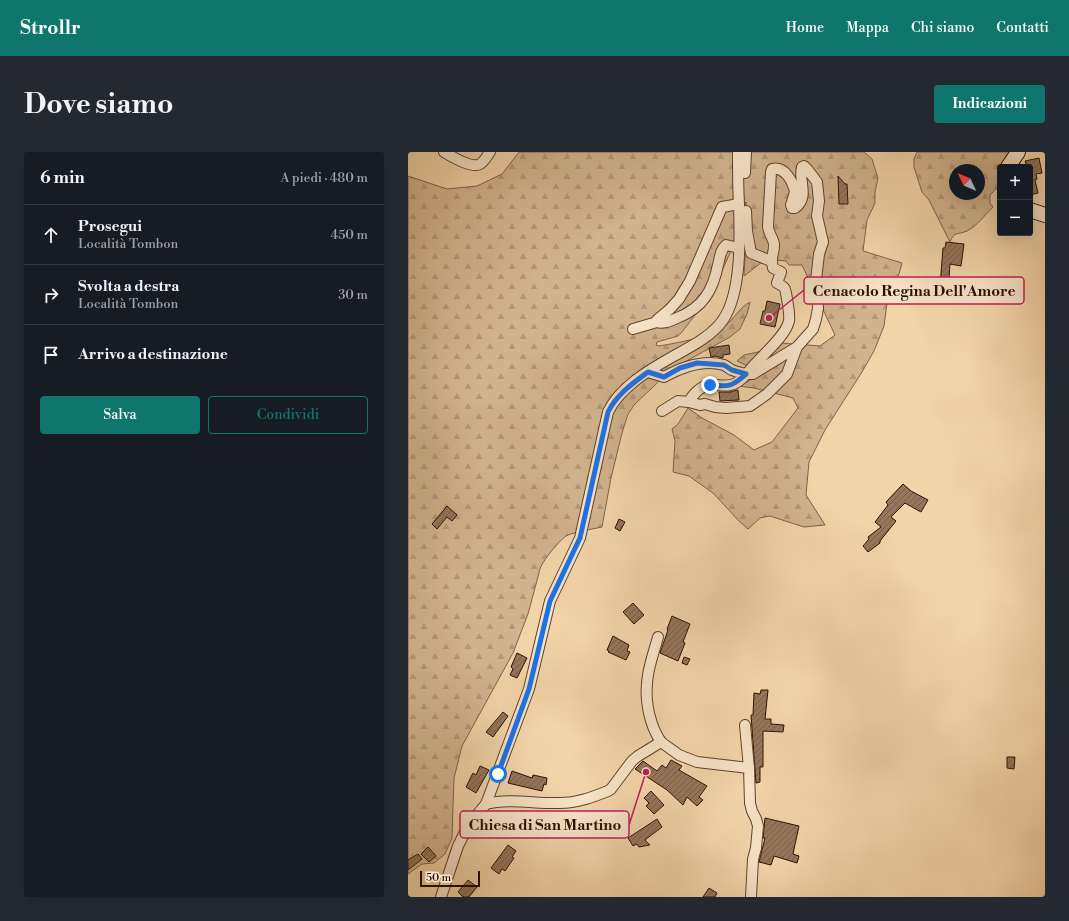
<!DOCTYPE html>
<html lang="it">
<head>
<meta charset="utf-8">
<style>
	body { margin:0; font-family:"Libre Bodoni",serif; background:#242831; color:#f1f3f6 }
	.controls { position:absolute; right:12px; top:12px; display:grid; overflow:hidden; border-radius:4px; box-shadow:0 4px 16px #0002 }
	.controls button { width:36px; height:36px; display:grid; place-items:center; padding:0; border:0; border-bottom:1px solid #363941; background:#171b24; color:#f1f3f6; font:20px sans-serif }
	.compass { position:absolute; left:541px; top:12px; width:36px; height:36px; border-radius:50%; background:#171b24; box-shadow:0 4px 16px #0002; rotate:314deg }
	.scale { position:absolute; left:12px; bottom:10px; width:60px; box-sizing:border-box; padding-left:4px; border:2px solid #2e1005; border-top:0; font-size:11px; line-height:14px; white-space:nowrap; color:#2e1005; -webkit-text-stroke:3px #f7e3c7; paint-order:stroke }
	.stop { position:absolute; width:12px; height:12px; margin:-9px; border:3px solid #1a73e8; border-radius:50%; background:#fff }
	.stop.end { background:#1a73e8; border-color:#fff; box-shadow:0 1px 4px #0008 }
	.list { margin:0; padding:0; list-style:none }
	h2 { display:flex; justify-content:space-between; align-items:center; height:52px; margin:0; padding:0 16px; font-size:17px }
	h2 small { font-size:13px; font-weight:400; color:#9ea1a6 }
	.list li { display:grid; grid-template-columns:26px 1fr auto; gap:12px; align-items:center; box-sizing:border-box; height:60px; padding:0 16px; border-top:1px solid #363941 }
	.list b { display:block; font-size:15px; white-space:nowrap }
	.list p { margin:0; font-size:13px; white-space:nowrap; color:#9ea1a6 }
	.list em { font-size:13px; font-style:normal; color:#9ea1a6 }
	.actions { display:flex; gap:8px; padding:12px 16px }
	.actions a { flex:1; padding:9px 0; border:1px solid #0f766e; border-radius:4px; text-align:center; font-size:14px; color:#0f766e }
	.actions .main { background:#0f766e; color:#fff }
	.icon { flex:none; width:22px; height:22px; fill:none; stroke:currentColor; stroke-width:2; stroke-linecap:round; stroke-linejoin:round }
	.map { position:relative; flex:none; width:637px; height:745px; overflow:hidden; border-radius:4px }
	header { display:flex; align-items:center; gap:24px; box-sizing:border-box; height:56px; padding:0 20px; background:#0f766e; color:#fff }
	header strong { font-size:19px }
	nav { display:flex; gap:22px; margin-inline-start:auto; font-size:14px }
	.intro { display:flex; align-items:center; justify-content:space-between; box-sizing:border-box; height:96px; padding:0 24px }
	h1 { margin:0; font-size:28px }
	.button { padding:10px 18px; border-radius:4px; background:#0f766e; color:#fff; font-size:14px; font-weight:700 }
	main { display:flex; gap:24px; padding:0 24px }
	aside { flex:1; background:#171b24; border-radius:4px; box-shadow:0 4px 16px #0002 }
	.map>svg:first-child { display:block }
	.forest { fill:url(#forest-firs); stroke:#806249; fill-rule:evenodd }
	.building { fill:url(#building-hatch); stroke:#2e1005 }
	.lines { fill:none; stroke-linecap:round; stroke-linejoin:round }
	.street-casing { stroke:#5f412e; stroke-width:12 }
	.secondary-casing { stroke:#2e1005; stroke-width:16 }
	.street { stroke:#f7e3c7; stroke-width:10 }
	.secondary { stroke:#f7e3c7; stroke-width:14 }
	.route { stroke:#1a73e8; stroke-width:5 }
	.leader { fill:none; stroke:#c2185b; stroke-width:1.5 }
	.callout-dot { fill:#c2185b; stroke:#f7e3c7; stroke-width:1.5 }
	.callout { fill:#f7e3c7; stroke:#c2185b; stroke-width:1.5 }
	.callout-label { font-size:15px; text-anchor:middle; font-weight:bold; fill:#2e1005 }
</style>
</head>
<body>
<header>
<strong>Strollr</strong>
<nav><a>Home</a><a>Mappa</a><a>Chi siamo</a><a>Contatti</a></nav>
</header>
<div class="intro"><h1>Dove siamo</h1><a class="button">Indicazioni</a></div>
<main>
<aside>
<h2>6 min<small>A piedi · 480 m</small></h2>
<ul class="list">
<li><svg class="icon" aria-label="ahead" viewBox="0 0 24 24"><path d="M12 20V5M6 11l6-6 6 6"/></svg><div><b>Prosegui</b><p>Località Tombon</p></div><em>450 m</em></li>
<li><svg class="icon" aria-label="right" viewBox="0 0 24 24"><path d="M7 20v-9h11M14 6l5 5-5 5"/></svg><div><b>Svolta a destra</b><p>Località Tombon</p></div><em>30 m</em></li>
<li><svg class="icon" aria-label="arrive" viewBox="0 0 24 24"><path d="M6 21V4h12l-3 4 3 4H6"/></svg><div><b>Arrivo a destinazione</b></div></li>
</ul>
<div class="actions"><a class="main">Salva</a><a>Condividi</a></div>
</aside>
<div class="map">
<svg width="637" height="745" viewBox="0 0 637 745">
	<defs>
		<pattern id="forest-firs" width="22" height="20" patternUnits="userSpaceOnUse"><rect width="22" height="20" fill="#d1b38d"/><path d="M5 1l3.5 6h-7zM16 11l3.5 6h-7z" fill="#b49978"/></pattern>
		<pattern id="building-hatch" width="6" height="6" patternUnits="userSpaceOnUse"><rect width="6" height="6" fill="#94765a"/><path d="M-1 1l2-2M0 6l6-6M5 7l2-2" fill="none" stroke="#795f48"/></pattern>
	</defs>
	<rect width="100%" height="100%" fill="#f2d4a9"/>
	<filter id="stains"><feTurbulence type="fractalNoise" baseFrequency=".005" numOctaves="4"/><feColorMatrix values="0 0 0 0 .2 0 0 0 0 .09 0 0 0 0 .02 0 0 0 .5 -.17"/></filter>
	<radialGradient id="worn" r=".72"><stop offset=".6" stop-color="#630" stop-opacity="0"/><stop offset="1" stop-color="#630" stop-opacity=".3"/></radialGradient>
	<g class="forest">
		<path d="M 111,0 L 456,0 L 464,7 L 470,26 L 467,40 L 467,51 L 459,68 L 455,99 L 494,111 L 491,122 L 479,151 L 476,174 L 466,199 L 454,220 L 417,278 L 401,310 L 398,343 L 417,373 L 396,375 L 362,364 L 352,366 L 340,377 L 331,369 L 305,341 L 281,324 L 265,320 L 267,289 L 264,277 L 270,272 L 280,256 L 294,266 L 326,283 L 346,298 L 364,290 L 390,256 L 385,246 L 346,236 L 330,234 L 341,229 L 350,219 L 329,209 L 336,203 L 360,198 L 373,191 L 412,194 L 427,183 L 394,113 L 381,113 L 378,109 L 358,107 L 336,124 L 339,70 L 338,50 C 331,84 316,118 298,148 C 290,159 282,170 274,180 L 270,184 L 249,190 L 248,193 L 251,194 C 269,191 303,185 317,174 C 326,167 332,155 342,150 L 339,162 L 332,177 L 322,185 L 264,217 L 227,252 L 220,262 L 214,281 L 203,326 L 194,375 C 185,377 165,380 158,384 C 151,389 131,412 131,421 L 120,462 L 105,501 L 54,594 L 46,626 L 44,686 L 37,702 L 26,711 L 14,712 L 0,722 L 0,24 L 39,37 L 69,34 L 94,22 Z"/>
		<path d="M 509,0 L 604,0 L 597,15 L 592,15 L 592,33 L 582,43 L 582,51 L 585,55 C 577,63 569,74 559,79 C 550,83 546,79 542,90 L 521,48 L 514,40 L 506,15 L 506,7 ZM 547,18 L 571,18 L 571,42 L 547,42 Z"/>
	</g>
	<g class="building">
		<polygon points="631,6 634,21 628,22 629,27 627,28 630,41 622,43 622,15 619,15 617,9"/>
		<polygon points="430,24 437,32 439,32 440,52 431,52"/>
		<polygon points="538,90 556,92 553,114 542,112 541,126 542,126 540,143 534,142 532,134 535,96 537,96"/>
		<polygon points="359,149 372,152 367,175 352,172 355,159 357,159"/>
		<polygon points="321,193 322,202 315,203 315,206 307,204 303,205 301,196"/>
		<polygon points="329,238 330,238 331,248 312,249 311,240 322,240"/>
		<polygon points="495,332 503,339 520,348 513,360 497,351 483,365 488,369 472,389 472,391 460,400 455,394 461,387 460,385 473,375 467,370 480,353 478,350"/>
		<polygon points="39,354 49,363 44,369 39,365 29,377 24,372"/>
		<polygon points="211,367 217,370 212,379 207,376"/>
		<polygon points="225,451 236,463 226,472 215,460"/>
		<polygon points="264,464 282,472 275,490 277,491 270,509 252,501 260,478 259,477"/>
		<polygon points="205,484 221,493 219,499 222,500 218,508 200,500 201,499 199,498"/>
		<polygon points="109,501 119,506 109,526 102,523 105,517 103,515"/>
		<polygon points="276,505 282,507 279,513 274,511"/>
		<polygon points="353,538 360,538 357,567 363,567 363,572 376,573 375,580 355,579 355,615 352,615 352,630 348,631 343,563 345,563 346,541 352,542"/>
		<polygon points="95,560 100,564 85,585 78,580"/>
		<polygon points="599,605 607,605 606,617 599,616"/>
		<polygon points="263,608 274,614 271,618 299,634 291,645 295,648 289,654 279,645 275,653 259,638 227,617 235,609 249,619 254,613 258,616"/>
		<polygon points="72,614 81,618 68,641 58,635 65,621 68,623"/>
		<polygon points="104,619 124,626 125,623 139,626 138,633 136,632 134,639 100,631"/>
		<polygon points="243,639 256,653 246,662 238,654 241,651 236,646"/>
		<polygon points="357,666 391,674 385,702 391,704 389,711 366,704 363,713 351,710 357,686 355,686"/>
		<polygon points="249,667 254,675 237,688 242,693 231,695 229,692 225,694 220,686"/>
		<polygon points="100,693 108,699 104,705 106,706 97,719 94,717 91,722 83,716"/>
		<polygon points="20,695 28,704 21,710 13,702"/>
		<polygon points="10,702 14,707 0,718 0,708"/>
		<polygon points="60,728 69,735 61,745 55,745 50,740"/>
		<polygon points="301,736 309,741 307,745 295,745"/>
	</g>
	<g class="lines">
		<g class="street-casing">
			<g id="street">
				<path d="M 36,0 C 43,4 64,17 72,12 C 76,10 79,4 82,0"/>
				<polyline points="337,21 338,0"/>
				<path d="M 331,52 L 314,55 L 282,129 L 271,147 L 262,157 L 249,168 L 249,170 C 255,172 263,169 269,166 C 295,156 305,138 310,113 C 312,106 312,98 318,93 L 331,96"/>
				<polyline points="338,59 339,79 343,101 363,109"/>
				<polyline points="225,177 249,170"/>
				<path d="M 240,220 L 256,225 C 274,215 295,207 316,213 C 319,214 321,217 324,218 C 331,221 338,222 345,222 L 389,195 L 405,177 L 408,167 L 410,156 L 408,128 L 411,102 L 415,90 L 409,64 L 411,49 L 409,30 L 400,18 L 396,14 L 394,15 C 390,29 402,45 387,56 L 384,56 L 383,53 L 387,40 C 385,30 377,14 364,17 L 363,20 L 360,74 C 360,81 366,87 366,93 C 366,104 362,104 365,116 L 373,120 L 369,131 C 379,136 377,137 379,147 C 380,154 382,161 381,169 C 378,183 357,201 347,212 C 341,218 336,227 328,231 C 320,236 310,232 301,233 C 293,234 284,243 281,250 L 292,253 L 297,252 L 307,255 L 318,256 L 342,254 L 359,242 L 379,222 L 389,195"/>
				<polyline points="254,259 270,249 281,250"/>
				<path d="M 250,485 C 246,500 240,515 239,531 C 237,550 242,574 253,590"/>
				<polyline points="337,573 341,616"/>
				<path d="M 78,652 C 102,646 127,652 152,651 C 169,651 185,645 200,639 L 203,637 L 224,609 L 230,604 L 253,590 L 271,603 L 289,610 L 341,616 L 342,651 L 344,659 L 348,667 L 350,674 L 348,696 L 345,707 L 343,745"/>
				<path d="M 33,745 L 50,694 L 56,682 L 64,669 L 78,652 L 121,537 L 142,449 L 172,386 L 200,260 C 212,235 241,218 264,205 C 282,195 303,185 315,168 C 334,140 332,84 331,52 C 330,35 330,17 330,0"/>
			</g>
		</g>
		<g class="secondary-casing">
			<g id="secondary">
				<polyline points="600,15 610,0"/>
				<polyline points="622,58 637,63"/>
			</g>
		</g>
		<use href="#street" class="street"/>
		<use href="#secondary" class="secondary"/>
	</g>
	<g class="lines">
		<path class="route" d="M 90,622 L 121,537 L 142,449 L 172,386 L 200,260 C 209,242 225,231 240,220 L 256,225 L 272,216 L 289,211 L 316,213 L 324,218 L 338,222 C 324,235 320,235 302,233"/>
	</g>
	<path class="leader" d="M361 166L396 138M238 620L221 673"/>
	<g class="callout-dot">
		<circle cx="361" cy="166" r="4"/>
		<circle cx="238" cy="620" r="4"/>
	</g>
	<g class="callout">
		<rect x="396" y="125" width="220" height="27" rx="4"/>
		<rect x="52" y="659" width="169" height="27" rx="4"/>
	</g>
	<g class="callout-label">
		<text x="506" y="144">Cenacolo Regina Dell'Amore</text>
		<text x="137" y="678">Chiesa di San Martino</text>
	</g>
	<rect width="100%" height="100%" filter="url(#stains)"/>
	<rect width="100%" height="100%" fill="url(#worn)"/>
</svg>
<div class="controls">
<button>+</button>
<button>−</button>
</div>
<svg class="compass" viewBox="-18 -18 36 36"><path d="M0-13l5 13h-10z" fill="#e53935"/><path d="M0 13l5-13h-10z" fill="#9ea1a6"/></svg>
<div class="scale">50 m</div>
<div class="stop" style="left:90px;top:622px"></div>
<div class="stop end" style="left:302px;top:233px"></div>
</div>
</main>
</body>
</html>
